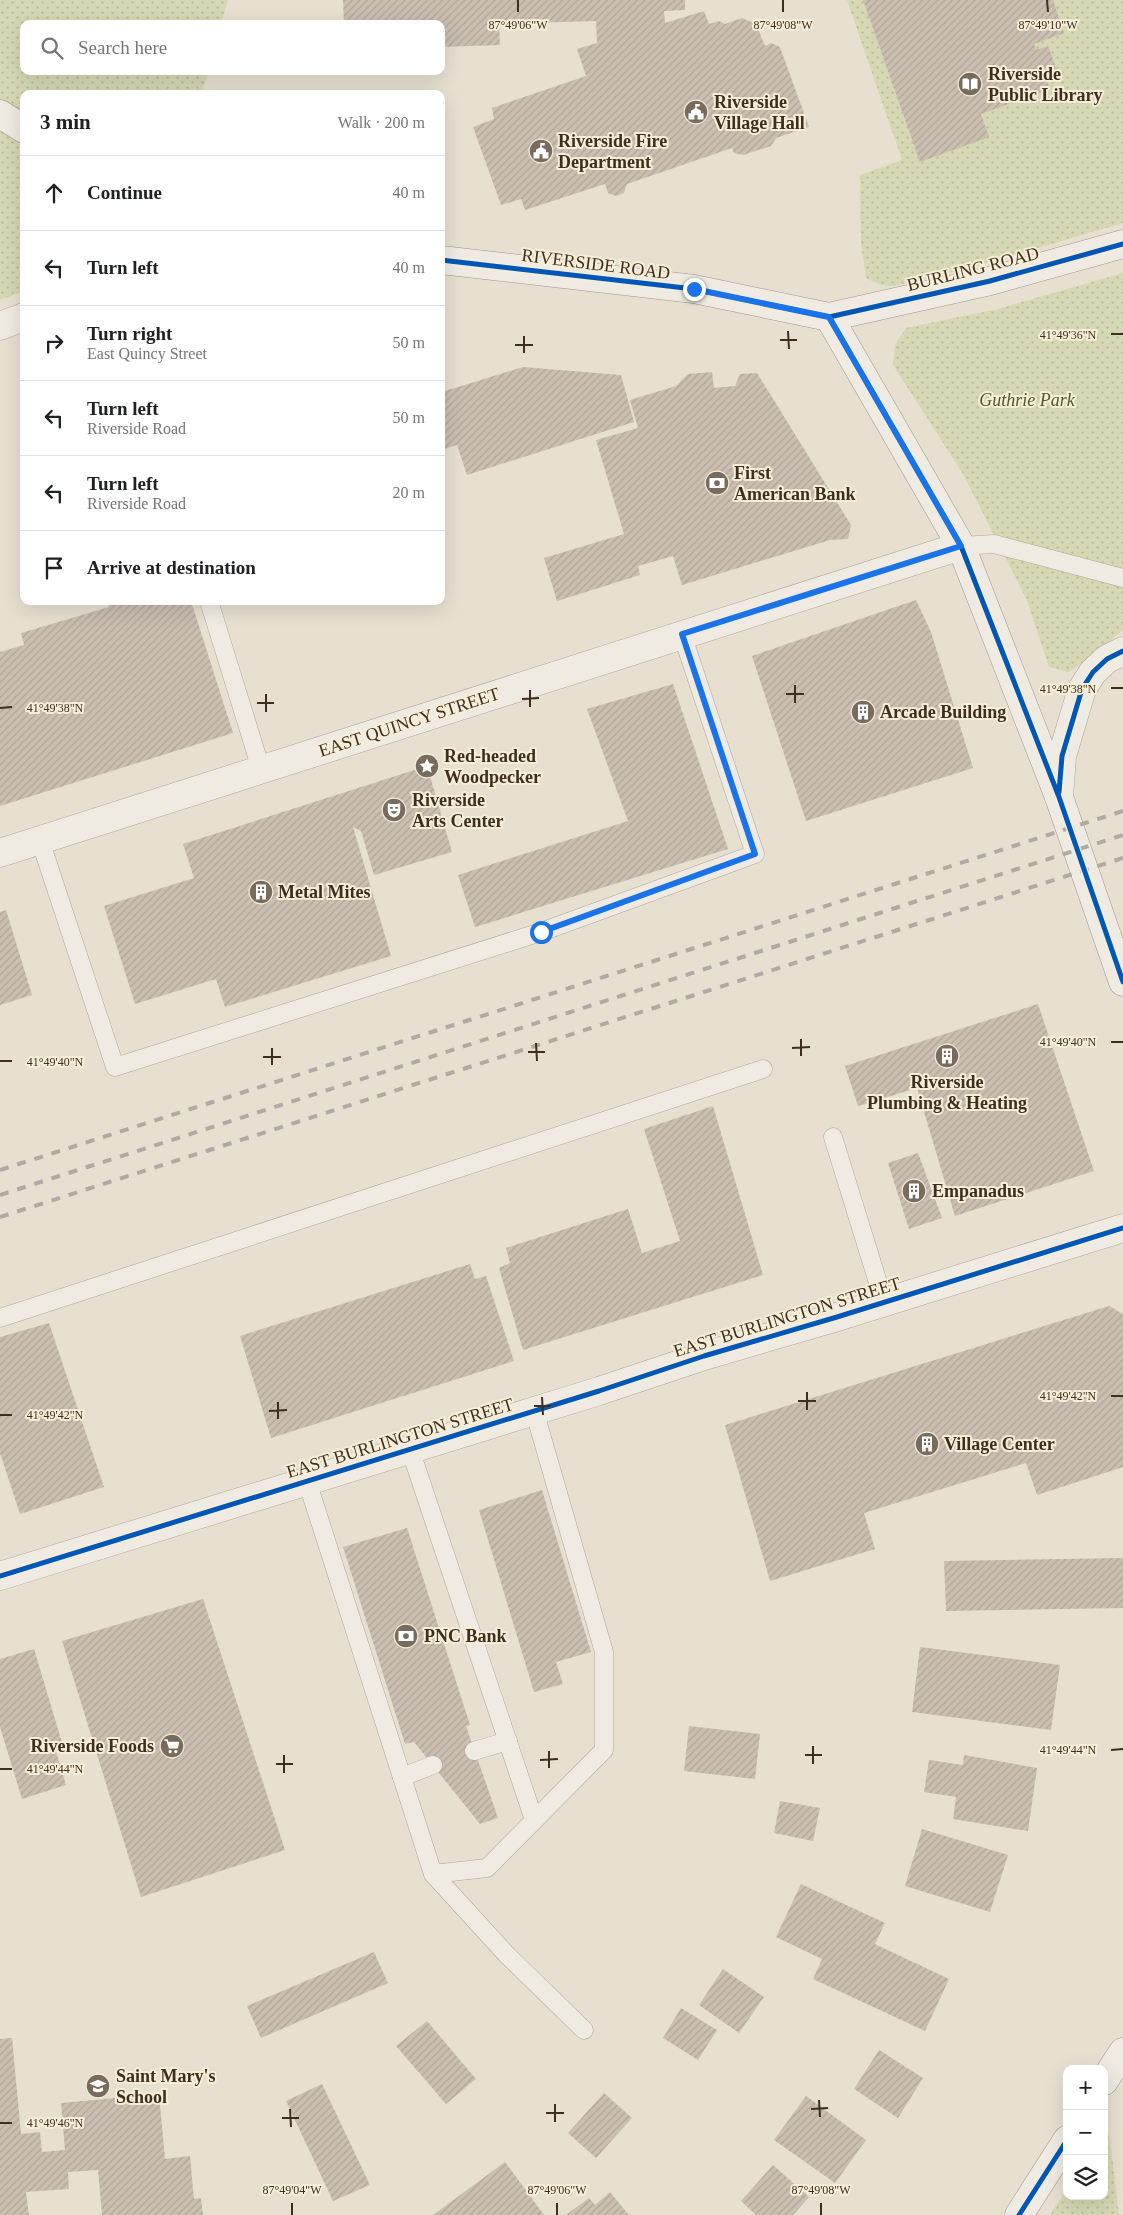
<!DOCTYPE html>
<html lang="en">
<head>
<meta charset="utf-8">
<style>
	body { margin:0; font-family:Georgia,serif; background:#f6f6f6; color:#202124 }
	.controls { position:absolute; right:15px; bottom:15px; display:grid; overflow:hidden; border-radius:10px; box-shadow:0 5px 20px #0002 }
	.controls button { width:45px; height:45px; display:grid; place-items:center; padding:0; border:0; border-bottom:1px solid #e0e0e0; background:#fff; color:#202124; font:25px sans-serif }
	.stop { position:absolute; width:15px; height:15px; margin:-11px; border:4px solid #1a73e8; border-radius:50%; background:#fff }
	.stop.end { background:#1a73e8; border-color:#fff; box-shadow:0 1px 5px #0008 }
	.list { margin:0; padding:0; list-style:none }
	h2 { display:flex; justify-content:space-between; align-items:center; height:65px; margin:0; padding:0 20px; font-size:21px }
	h2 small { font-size:16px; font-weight:400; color:#757577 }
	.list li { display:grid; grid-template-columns:32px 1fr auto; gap:15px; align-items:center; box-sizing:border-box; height:75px; padding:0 20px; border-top:1px solid #e0e0e0 }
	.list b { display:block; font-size:19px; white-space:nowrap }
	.list p { margin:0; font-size:16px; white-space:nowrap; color:#757577 }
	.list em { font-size:16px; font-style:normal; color:#757577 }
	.icon { flex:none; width:28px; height:28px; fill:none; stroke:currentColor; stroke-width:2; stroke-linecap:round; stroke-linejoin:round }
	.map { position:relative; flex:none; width:1123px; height:2215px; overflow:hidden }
	.search { position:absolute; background:#fff; box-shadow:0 5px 20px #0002; left:20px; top:20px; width:425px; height:55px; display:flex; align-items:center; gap:12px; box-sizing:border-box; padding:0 18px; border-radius:10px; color:#757577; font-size:19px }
	.panel { position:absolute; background:#fff; box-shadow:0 5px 20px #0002; left:20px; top:90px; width:425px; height:515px; border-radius:10px }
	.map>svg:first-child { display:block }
	.grass { fill:url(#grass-dots) }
	.building { fill:url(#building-hatch) }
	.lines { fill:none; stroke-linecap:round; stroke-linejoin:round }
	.lane-casing { stroke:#ada599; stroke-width:19 }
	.street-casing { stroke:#ada599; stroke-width:29 }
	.secondary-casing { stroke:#9c958a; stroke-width:29 }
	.lane { stroke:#efebe3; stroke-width:18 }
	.street { stroke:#efebe3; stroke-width:28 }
	.secondary { stroke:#efebe3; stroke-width:28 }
	.rail { stroke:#afaaa2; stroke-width:4; stroke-dasharray:9 9; stroke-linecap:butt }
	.cycleway-casing { stroke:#f7eed8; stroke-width:8 }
	.cycleway { stroke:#0057b8; stroke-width:5 }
	.route { stroke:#1a73e8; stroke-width:6 }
	.ticks { fill:none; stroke:#3d2e20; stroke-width:2 }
	.labels { text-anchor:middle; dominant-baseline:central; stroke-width:4; stroke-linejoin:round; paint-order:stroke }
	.poi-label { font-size:18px; font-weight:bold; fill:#3d2e20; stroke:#f7eed8; text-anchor:start }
	.street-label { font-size:18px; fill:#3d2e20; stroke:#f7eed8 }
	.park-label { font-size:18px; font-style:italic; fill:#4d5a26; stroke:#f7eed8 }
	.ticks-label { font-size:12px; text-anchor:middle; fill:#3d2e20; stroke:#f7eed8; stroke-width:4; stroke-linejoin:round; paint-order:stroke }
</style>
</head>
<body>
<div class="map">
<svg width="1123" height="2215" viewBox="0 0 1123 2215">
	<defs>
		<pattern id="grass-dots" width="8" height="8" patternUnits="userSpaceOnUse" patternTransform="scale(1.25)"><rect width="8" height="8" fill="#d6d7b3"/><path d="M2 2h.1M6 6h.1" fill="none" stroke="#b9b99a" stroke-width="1.8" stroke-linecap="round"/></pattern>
		<pattern id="building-hatch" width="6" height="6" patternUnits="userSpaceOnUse" patternTransform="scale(1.25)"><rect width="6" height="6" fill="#cbbfb2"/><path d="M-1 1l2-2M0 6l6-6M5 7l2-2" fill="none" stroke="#afa499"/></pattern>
	</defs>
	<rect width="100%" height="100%" fill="#e7e0d1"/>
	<g class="grass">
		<polygon points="0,0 228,0 221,24 24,24 24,71 208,71 202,94 24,94 24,291 0,300"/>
		<polygon points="847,0 1123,0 1123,223 972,267 894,286 880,285 866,278 861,243 860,175 902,160"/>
		<polygon points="1123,273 1123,630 1087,660 1068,672 1049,667 1026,598 963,474 893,365 895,345 906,328 998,309"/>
		<polygon points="1104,2131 1109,2135 1110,2141 1119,2215 1050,2215 1067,2189 1067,2196 1104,2196"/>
	</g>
	<g class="building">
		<polygon points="343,0 685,0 685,10 664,11 665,23 704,11 709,24 719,21 725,24 742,18 756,24 765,46 771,43 780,47 809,127 776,138 771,146 743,155 734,153 732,148 627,184 624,193 616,196 608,193 605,184 525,210 521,199 501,205 473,127 494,119 492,108 586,76 577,49 597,43 596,21 499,24 500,45 441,47 441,24 344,24"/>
		<polygon points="863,0 1053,0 1064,33 1034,44 1036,50 1048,46 1058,73 1046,78 1050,89 981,114 989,137 920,162"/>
		<polygon points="523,367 621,375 634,422 467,475 457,445 441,450 441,381 445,391"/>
		<polygon points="712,372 714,388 735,386 740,374 757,373 851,525 848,539 830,540 682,585 673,556 638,566 640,575 557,601 544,558 624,534 596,440 638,428 630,400 676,386 688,374"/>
		<polygon points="916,600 931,632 973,768 806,821 752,656"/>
		<polygon points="107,601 191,601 233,733 0,806 0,652 24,645 21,633 109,607"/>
		<polygon points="673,684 728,849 475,927 458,875 628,821 587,709"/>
		<polygon points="427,766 452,852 374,875 361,831 353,827 391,956 225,1007 216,979 135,1004 104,906 194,878 183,844"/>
		<polygon points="6,910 32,995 0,1005 0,912"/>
		<polygon points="1038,1004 1094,1171 955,1216 917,1088 858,1106 845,1066"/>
		<polygon points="713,1106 763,1275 523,1350 499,1268 510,1263 506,1248 628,1209 642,1253 680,1241 644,1129"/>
		<polygon points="918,1153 942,1218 909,1229 888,1163"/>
		<polygon points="470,1264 475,1279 486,1276 514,1361 271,1438 240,1336"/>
		<polygon points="1109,1306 1123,1314 1123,1467 1037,1495 1026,1463 864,1513 875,1549 770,1581 725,1425"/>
		<polygon points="49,1323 104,1487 20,1514 0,1453 0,1337"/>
		<polygon points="542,1490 591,1652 556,1662 563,1684 534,1692 479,1510"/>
		<polygon points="407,1528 470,1725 466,1726 498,1818 480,1824 414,1742 405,1744 343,1547"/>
		<polygon points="1123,1558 1123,1608 946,1611 944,1561"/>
		<polygon points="203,1599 285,1850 141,1897 62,1641"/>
		<polygon points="920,1647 1060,1665 1051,1730 912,1712"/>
		<polygon points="34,1649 63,1746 55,1748 66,1785 22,1799 0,1727 0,1659"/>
		<polygon points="689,1726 760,1734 755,1779 684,1771"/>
		<polygon points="964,1755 1037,1768 1028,1831 953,1819 956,1797 924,1792 929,1760 963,1765"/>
		<polygon points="780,1801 820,1808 813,1841 774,1833"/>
		<polygon points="922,1829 1008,1855 990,1912 905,1886"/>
		<polygon points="801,1884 885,1923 875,1944 949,1979 925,2031 813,1979 822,1959 776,1937"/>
		<polygon points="374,1952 388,1983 261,2038 247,2006"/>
		<polygon points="723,1969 764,1997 739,2033 699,2005"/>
		<polygon points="681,2008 717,2030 698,2060 663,2038"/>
		<polygon points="427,2021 476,2079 446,2104 396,2046"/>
		<polygon points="12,2038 21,2134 40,2132 42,2152 65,2150 61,2103 159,2094 165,2159 190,2156 194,2199 201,2198 203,2215 102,2215 98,2170 68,2172 69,2189 26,2192 29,2215 0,2215 0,2039"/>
		<polygon points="879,2050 923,2078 898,2118 854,2089"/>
		<polygon points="322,2084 370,2185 333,2201 286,2101"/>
		<polygon points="604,2093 632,2118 596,2158 568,2133"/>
		<polygon points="806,2096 866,2140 835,2183 774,2140"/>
		<polygon points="505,2162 544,2215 433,2215"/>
		<polygon points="773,2165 809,2197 793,2215 756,2215 741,2201"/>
		<polygon points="610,2192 629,2215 566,2215 589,2198 595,2205"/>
	</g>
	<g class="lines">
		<g class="lane-casing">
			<g id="lane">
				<polyline points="961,546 994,544 1123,578"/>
				<polyline points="209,601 261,769"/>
				<polyline points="40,840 115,1067 541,932 755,854 682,634"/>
				<polyline points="833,1137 884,1302"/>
				<polyline points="0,1318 763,1069"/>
				<polyline points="410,1449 534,1820"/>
				<polyline points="307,1481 433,1874 507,1955 584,2030"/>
				<polyline points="474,1751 508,1741"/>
				<polyline points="402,1777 433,1765"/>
				<polyline points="433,1874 487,1868 604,1750 604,1652 534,1410"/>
			</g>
		</g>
		<g class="street-casing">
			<g id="street">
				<polyline points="0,326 24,317"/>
				<polyline points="1059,797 1062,756 1082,689 1093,672 1107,659 1123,651"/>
				<polyline points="0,853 961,546"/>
				<polyline points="0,1576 599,1391 704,1356 837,1317 1123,1228"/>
			</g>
		</g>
		<g class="secondary-casing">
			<g id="secondary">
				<polyline points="0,114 24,129"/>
				<polyline points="441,260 694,289 829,317 961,546 1059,797 1123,982"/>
				<polyline points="829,317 990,281 1123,244"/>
				<polyline points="1104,2081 1123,2052"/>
				<polyline points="1019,2215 1067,2140"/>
			</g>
		</g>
		<use href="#lane" class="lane"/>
		<use href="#street" class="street"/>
		<use href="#secondary" class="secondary"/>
		<g class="rail">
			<polyline points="0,1170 1123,811"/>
			<polyline points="0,1195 1123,835"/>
			<polyline points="0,1217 1123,858"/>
		</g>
		<g class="cycleway-casing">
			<g id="cycleway">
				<polyline points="441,260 694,289 829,317 961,546 1059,797 1123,982"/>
				<polyline points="829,317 990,281 1123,244"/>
				<polyline points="1059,792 1062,756 1082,689 1093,672 1107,659 1123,651"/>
				<polyline points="0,1576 599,1391 704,1356 837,1317 1123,1228"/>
				<polyline points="1019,2215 1067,2140"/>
			</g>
		</g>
		<use href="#cycleway" class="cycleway"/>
	</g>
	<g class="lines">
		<polyline class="route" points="541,932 755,854 682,634 961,546 829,317 694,289"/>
	</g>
	<path class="ticks" d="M 518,0 L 518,12M 783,0 L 783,12M 1047,0 L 1048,12M 788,331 L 789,349M 1111,334 L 1123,334M 524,336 L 524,353M 780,340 L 797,340M 515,345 L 533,345M 795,685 L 795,703M 1111,688 L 1123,688M 530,690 L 530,707M 266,694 L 266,712M 786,694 L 804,694M 522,699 L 539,698M 257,703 L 274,703M 0,708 L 12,707M 801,1039 L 801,1056M 1111,1042 L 1123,1042M 536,1043 L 537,1061M 272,1048 L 272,1065M 792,1048 L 810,1047M 528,1052 L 545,1052M 263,1057 L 281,1057M 0,1061 L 12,1061M 807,1392 L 807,1410M 1111,1396 L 1123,1396M 542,1397 L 543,1415M 798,1401 L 816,1401M 278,1402 L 278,1419M 534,1406 L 551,1406M 269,1411 L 287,1410M 0,1415 L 12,1415M 813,1746 L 813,1764M 1111,1750 L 1123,1749M 549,1751 L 549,1768M 284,1755 L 284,1773M 805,1755 L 822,1755M 540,1760 L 558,1759M 276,1764 L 293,1764M 0,1769 L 12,1769M 819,2100 L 820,2117M 555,2104 L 555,2122M 290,2109 L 291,2127M 811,2109 L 828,2108M 546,2113 L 564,2113M 282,2118 L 299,2118M 0,2123 L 12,2123M 292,2203 L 292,2215M 557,2203 L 557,2215M 821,2203 L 821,2215"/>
	<defs>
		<g id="library-disc" transform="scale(1.25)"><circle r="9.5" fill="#786c5e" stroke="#f7eed8"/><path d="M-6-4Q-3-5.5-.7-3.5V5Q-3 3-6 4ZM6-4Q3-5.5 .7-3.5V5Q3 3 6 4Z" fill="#fff"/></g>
		<g id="civic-disc" transform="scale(1.25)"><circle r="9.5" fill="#786c5e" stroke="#f7eed8"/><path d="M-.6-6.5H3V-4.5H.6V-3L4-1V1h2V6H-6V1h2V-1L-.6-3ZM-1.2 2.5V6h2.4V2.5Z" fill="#fff"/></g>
		<g id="bank-disc" transform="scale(1.25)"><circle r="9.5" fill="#786c5e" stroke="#f7eed8"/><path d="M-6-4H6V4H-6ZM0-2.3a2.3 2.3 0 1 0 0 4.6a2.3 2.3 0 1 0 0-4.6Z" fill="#fff"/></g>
		<g id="building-disc" transform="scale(1.25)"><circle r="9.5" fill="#786c5e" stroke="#f7eed8"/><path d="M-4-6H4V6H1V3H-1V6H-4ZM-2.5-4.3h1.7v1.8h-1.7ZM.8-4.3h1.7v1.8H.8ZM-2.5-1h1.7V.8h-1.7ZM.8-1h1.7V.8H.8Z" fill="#fff"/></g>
		<g id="sight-disc" transform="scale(1.25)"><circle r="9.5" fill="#786c5e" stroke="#f7eed8"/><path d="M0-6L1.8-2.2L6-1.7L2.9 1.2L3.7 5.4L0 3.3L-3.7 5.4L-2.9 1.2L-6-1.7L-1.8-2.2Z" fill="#fff"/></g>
		<g id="theatre-disc" transform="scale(1.25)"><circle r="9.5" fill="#786c5e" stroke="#f7eed8"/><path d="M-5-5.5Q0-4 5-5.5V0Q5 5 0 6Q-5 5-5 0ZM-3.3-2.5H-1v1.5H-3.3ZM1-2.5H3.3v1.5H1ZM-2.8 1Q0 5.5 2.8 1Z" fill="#fff"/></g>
		<g id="supermarket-disc" transform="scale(1.25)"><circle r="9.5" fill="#786c5e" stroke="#f7eed8"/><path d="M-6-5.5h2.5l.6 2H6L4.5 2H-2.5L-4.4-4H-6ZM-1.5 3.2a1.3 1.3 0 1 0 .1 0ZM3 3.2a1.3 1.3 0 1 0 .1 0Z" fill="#fff"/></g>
		<g id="school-disc" transform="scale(1.25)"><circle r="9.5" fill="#786c5e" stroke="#f7eed8"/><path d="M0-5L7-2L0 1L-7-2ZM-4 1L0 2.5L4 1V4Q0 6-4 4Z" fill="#fff"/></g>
	</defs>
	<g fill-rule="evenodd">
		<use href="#library-disc" x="970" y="84"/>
		<use href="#civic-disc" x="696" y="112"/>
		<use href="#civic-disc" x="541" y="151"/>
		<use href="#bank-disc" x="717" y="483"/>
		<use href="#building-disc" x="863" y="712"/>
		<use href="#sight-disc" x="427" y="766"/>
		<use href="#theatre-disc" x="394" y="810"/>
		<use href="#building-disc" x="261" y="892"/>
		<use href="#building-disc" x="947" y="1056"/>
		<use href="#building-disc" x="914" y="1191"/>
		<use href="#building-disc" x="927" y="1444"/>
		<use href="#bank-disc" x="406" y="1636"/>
		<use href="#supermarket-disc" x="172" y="1746"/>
		<use href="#school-disc" x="98" y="2086"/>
	</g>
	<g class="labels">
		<g class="poi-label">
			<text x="988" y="74">Riverside<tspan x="988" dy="21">Public Library</tspan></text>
			<text x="714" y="102">Riverside<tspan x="714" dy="21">Village Hall</tspan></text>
			<text x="558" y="141">Riverside Fire<tspan x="558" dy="21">Department</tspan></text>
			<text x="734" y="473">First<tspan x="734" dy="21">American Bank</tspan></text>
			<text x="880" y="712">Arcade Building</text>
			<text x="444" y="756">Red-headed<tspan x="444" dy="21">Woodpecker</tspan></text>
			<text x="412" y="800">Riverside<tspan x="412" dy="21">Arts Center</tspan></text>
			<text x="278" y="892">Metal Mites</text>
			<text x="947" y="1082" text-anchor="middle">Riverside<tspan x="947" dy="21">Plumbing &amp; Heating</tspan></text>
			<text x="932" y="1191">Empanadus</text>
			<text x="944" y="1444">Village Center</text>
			<text x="424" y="1636">PNC Bank</text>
			<text x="154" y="1746" text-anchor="end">Riverside Foods</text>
			<text x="116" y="2076">Saint Mary's<tspan x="116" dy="21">School</tspan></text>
		</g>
		<g class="street-label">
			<text transform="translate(596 264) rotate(7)">RIVERSIDE ROAD</text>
			<text transform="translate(973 269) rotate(-14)">BURLING ROAD</text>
			<text transform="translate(409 722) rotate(-18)">EAST QUINCY STREET</text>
			<text transform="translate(787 1317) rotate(-17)">EAST BURLINGTON STREET</text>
			<text transform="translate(400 1438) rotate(-17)">EAST BURLINGTON STREET</text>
		</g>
		<g class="park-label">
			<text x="1027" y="400">Guthrie Park</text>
		</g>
	</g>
	<g class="ticks-label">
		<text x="518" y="29">87°49'06"W</text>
		<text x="783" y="29">87°49'08"W</text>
		<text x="1048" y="29">87°49'10"W</text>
		<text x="1068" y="339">41°49'36"N</text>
		<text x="1068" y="693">41°49'38"N</text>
		<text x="55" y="712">41°49'38"N</text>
		<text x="1068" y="1046">41°49'40"N</text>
		<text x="55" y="1066">41°49'40"N</text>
		<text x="1068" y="1400">41°49'42"N</text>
		<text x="55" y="1419">41°49'42"N</text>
		<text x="1068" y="1754">41°49'44"N</text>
		<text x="55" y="1773">41°49'44"N</text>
		<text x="55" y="2127">41°49'46"N</text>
		<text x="292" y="2194">87°49'04"W</text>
		<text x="557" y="2194">87°49'06"W</text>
		<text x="821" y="2194">87°49'08"W</text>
	</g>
</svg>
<div class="controls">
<button>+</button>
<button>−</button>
<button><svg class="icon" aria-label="layers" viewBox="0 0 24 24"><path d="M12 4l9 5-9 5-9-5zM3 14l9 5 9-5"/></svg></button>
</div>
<div class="stop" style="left:541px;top:932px"></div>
<div class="stop end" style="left:694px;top:289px"></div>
<div class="search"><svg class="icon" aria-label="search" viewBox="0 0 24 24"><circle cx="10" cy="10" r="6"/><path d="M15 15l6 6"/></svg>Search here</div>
<section class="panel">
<h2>3 min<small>Walk · 200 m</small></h2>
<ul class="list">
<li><svg class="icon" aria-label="ahead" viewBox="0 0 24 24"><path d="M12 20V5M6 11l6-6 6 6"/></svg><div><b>Continue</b></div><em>40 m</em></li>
<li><svg class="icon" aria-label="left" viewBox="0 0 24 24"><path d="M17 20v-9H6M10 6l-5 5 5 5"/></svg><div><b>Turn left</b></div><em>40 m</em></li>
<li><svg class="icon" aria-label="right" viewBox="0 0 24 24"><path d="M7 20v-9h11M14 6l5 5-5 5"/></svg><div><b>Turn right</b><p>East Quincy Street</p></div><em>50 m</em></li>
<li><svg class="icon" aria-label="left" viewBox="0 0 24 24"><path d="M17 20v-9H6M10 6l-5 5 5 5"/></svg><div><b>Turn left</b><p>Riverside Road</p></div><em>50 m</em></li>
<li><svg class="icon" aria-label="left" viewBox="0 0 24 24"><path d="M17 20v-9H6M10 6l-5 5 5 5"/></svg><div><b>Turn left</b><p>Riverside Road</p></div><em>20 m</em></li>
<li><svg class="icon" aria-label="arrive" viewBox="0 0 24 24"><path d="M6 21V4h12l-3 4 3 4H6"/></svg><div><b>Arrive at destination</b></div></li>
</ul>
</section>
</div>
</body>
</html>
